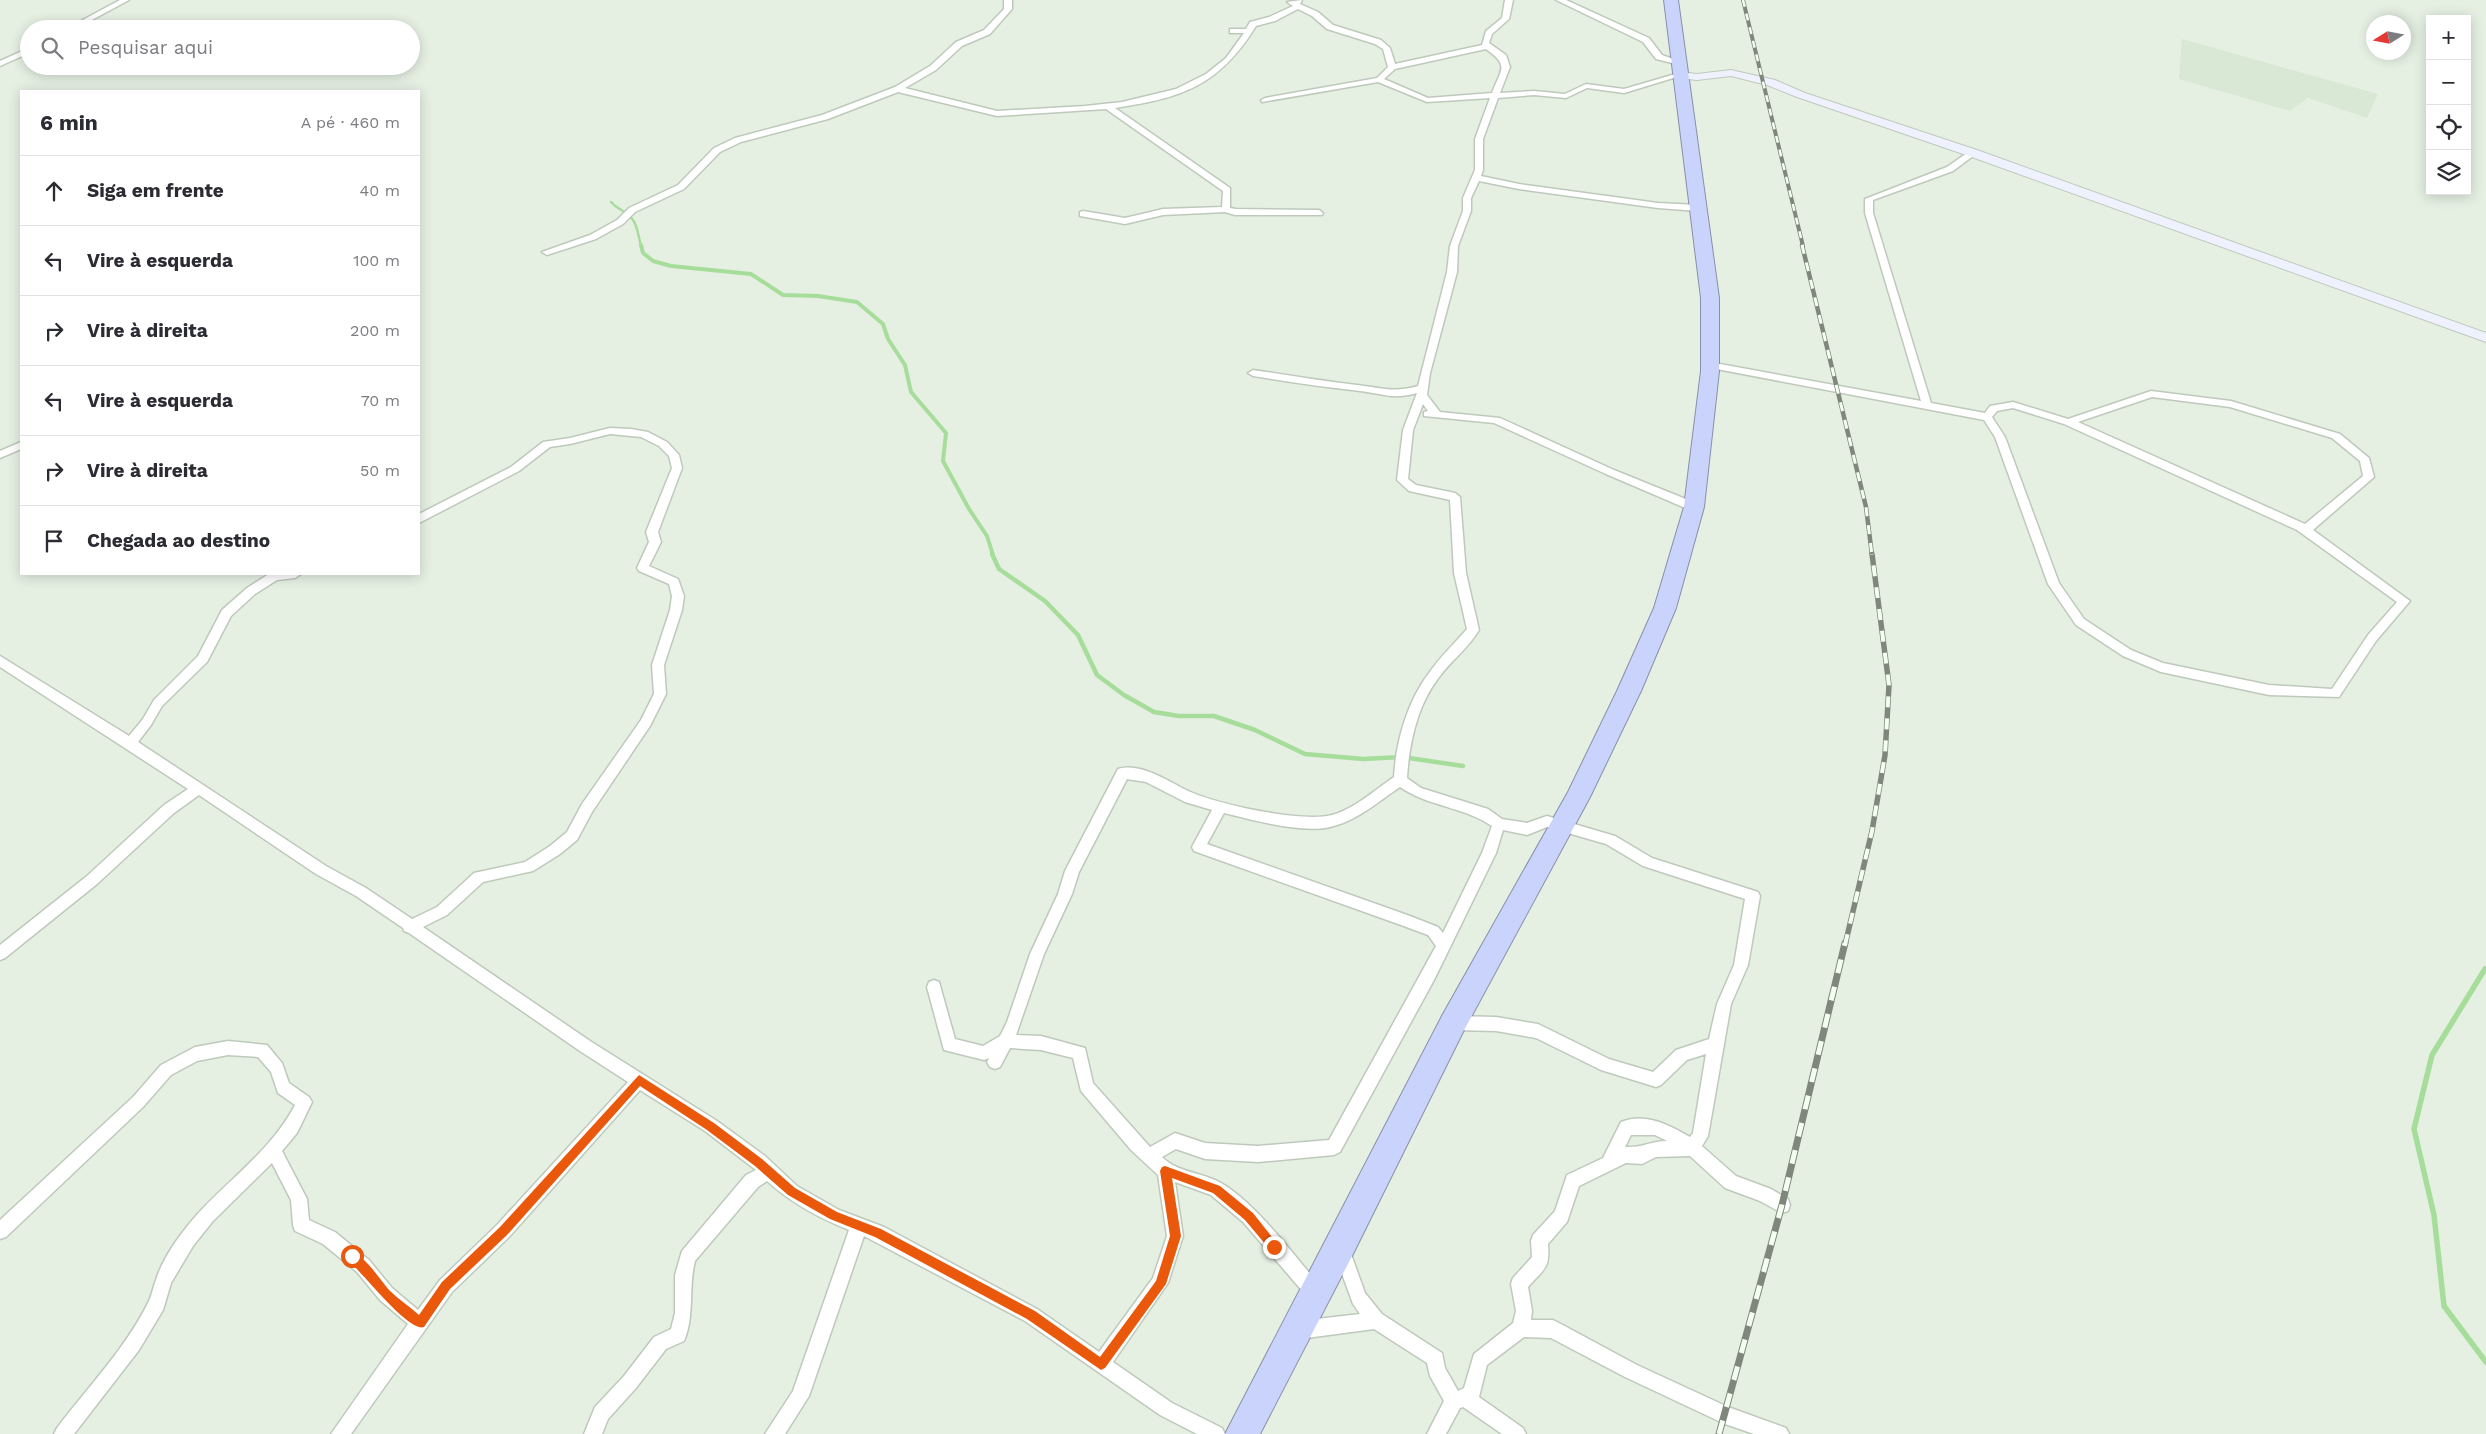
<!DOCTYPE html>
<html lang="pt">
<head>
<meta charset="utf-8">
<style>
	body { margin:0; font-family:"Work Sans",sans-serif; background:#f7f7f7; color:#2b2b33 }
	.controls { position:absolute; right:15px; top:15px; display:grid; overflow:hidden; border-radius:0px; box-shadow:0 2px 12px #0003 }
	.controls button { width:45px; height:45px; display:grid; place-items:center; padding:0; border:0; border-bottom:1px solid #e1e1e2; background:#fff; color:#2b2b33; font:25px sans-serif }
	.compass { position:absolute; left:2366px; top:15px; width:45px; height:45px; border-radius:50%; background:#fff; box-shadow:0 2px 12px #0003; rotate:259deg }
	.stop { position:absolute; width:15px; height:15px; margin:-11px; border:4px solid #ea580c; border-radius:50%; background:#fff }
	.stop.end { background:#ea580c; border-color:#fff; box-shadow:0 1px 5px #0008 }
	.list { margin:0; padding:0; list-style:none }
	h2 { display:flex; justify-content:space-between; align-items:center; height:65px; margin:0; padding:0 20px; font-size:21px }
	h2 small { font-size:16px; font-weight:400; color:#7c7c81 }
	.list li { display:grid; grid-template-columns:32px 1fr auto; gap:15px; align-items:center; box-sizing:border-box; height:70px; padding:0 20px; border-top:1px solid #e1e1e2 }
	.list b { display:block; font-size:19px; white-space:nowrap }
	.list em { font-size:16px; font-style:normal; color:#7c7c81 }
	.icon { flex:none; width:28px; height:28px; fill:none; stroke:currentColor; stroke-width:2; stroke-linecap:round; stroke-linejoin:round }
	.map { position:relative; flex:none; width:2486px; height:1434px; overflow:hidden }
	.search { position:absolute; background:#fff; box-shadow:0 2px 12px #0003; left:20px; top:20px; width:400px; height:55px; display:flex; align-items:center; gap:12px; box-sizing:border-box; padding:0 18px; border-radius:28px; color:#7c7c81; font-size:19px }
	.panel { position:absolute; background:#fff; box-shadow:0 2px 12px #0003; left:20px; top:90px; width:400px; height:485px; border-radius:0px }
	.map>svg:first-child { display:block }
	.built { fill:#d8e8d4 }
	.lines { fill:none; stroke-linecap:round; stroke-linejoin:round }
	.stream-far3 { stroke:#a7dd9a; stroke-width:2.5 }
	.stream-far2 { stroke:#a7dd9a; stroke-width:4 }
	.stream-far1 { stroke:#a7dd9a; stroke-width:4.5 }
	.stream { stroke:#a7dd9a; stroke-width:5.5 }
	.street-casing { stroke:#bec9bc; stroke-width:3 }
	.secondary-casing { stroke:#bec9bc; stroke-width:2 }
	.highway-casing { stroke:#888fa8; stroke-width:2 }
	.street { fill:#fff; fill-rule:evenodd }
	.secondary { fill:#eff2fe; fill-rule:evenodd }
	.highway { fill:#cad3fc; fill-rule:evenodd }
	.rail-far3-casing { stroke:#7f877d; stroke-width:4 }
	.rail-far2-casing { stroke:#7f877d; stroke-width:4.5 }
	.rail-far1-casing { stroke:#7f877d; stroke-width:5.5 }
	.rail-casing { stroke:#7f877d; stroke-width:7 }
	.rail-far3 { stroke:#f3fef0; stroke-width:2.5; stroke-dasharray:7; stroke-linecap:butt }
	.rail-far2 { stroke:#f3fef0; stroke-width:3; stroke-dasharray:9; stroke-linecap:butt }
	.rail-far1 { stroke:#f3fef0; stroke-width:4; stroke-dasharray:11; stroke-linecap:butt }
	.rail { stroke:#f3fef0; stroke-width:5; stroke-dasharray:14; stroke-linecap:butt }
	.route { fill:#ea580c }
</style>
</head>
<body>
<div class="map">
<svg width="2486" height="1434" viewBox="0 0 2486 1434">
	<rect width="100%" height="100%" fill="#e5f0e3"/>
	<polygon class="built" points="2182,39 2378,94 2367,118 2308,98 2290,111 2179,79"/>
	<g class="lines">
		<path class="stream-far3" d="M 611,202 C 616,208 621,209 627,214 C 637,220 638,235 641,246"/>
		<polyline class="stream-far2" points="641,245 643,253 653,261 671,266 751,274 783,295 818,296 857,302 883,324 888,339 905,365 911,392 946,433 943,461 969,509 987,536 993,555"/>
		<polyline class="stream-far1" points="992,554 999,569 1045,601 1078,635 1097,675 1124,695 1154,712 1179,716 1214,716 1255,730 1305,754 1363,759 1402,757 1463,766"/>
		<polyline class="stream" points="2485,969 2432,1055 2414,1129 2434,1215 2444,1306 2486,1362"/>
		<g class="street-casing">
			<g id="street">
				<polygon points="120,0 129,0 75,29 66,29"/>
				<path d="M 1004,0 L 1012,0 L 1012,9 L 990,34 L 962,46 L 936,70 L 905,88 L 997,111 L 1085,106 L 1122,102 L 1176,89 L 1206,74 L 1226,58 L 1244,33 L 1230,33 L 1230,29 L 1246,29 L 1250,22 L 1269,17 L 1293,6 L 1287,2 L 1302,0 L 1300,4 L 1318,12 L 1333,25 L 1381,40 L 1390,48 L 1395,64 L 1482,45 L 1486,31 L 1502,18 L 1505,0 L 1513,0 L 1509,19 L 1492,34 L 1489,43 L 1506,55 L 1510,67 L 1500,93 L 1534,91 L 1565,94 L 1586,84 L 1624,89 L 1679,73 L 1683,75 L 1624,93 L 1587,88 L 1566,98 L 1534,95 L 1498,98 L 1483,139 L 1483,170 L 1481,176 L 1519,184 L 1658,203 L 1698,205 L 1702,208 L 1698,211 L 1658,208 L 1519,189 L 1479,181 L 1471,198 L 1471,211 L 1458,246 L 1457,272 L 1430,373 L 1427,395 L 1440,412 L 1500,418 L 1614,470 L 1698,504 L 1699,507 L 1698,510 L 1690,510 L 1606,474 L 1494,423 L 1424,416 L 1424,412 L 1428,411 L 1423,404 L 1413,430 L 1408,479 L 1416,485 L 1455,493 L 1460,497 L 1466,573 L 1479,630 C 1468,649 1449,662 1437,680 C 1417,707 1409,745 1407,778 L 1421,788 L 1488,809 L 1502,819 L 1527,823 L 1547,816 L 1615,836 L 1652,858 L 1758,892 L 1760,896 L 1748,965 L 1731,1004 L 1708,1136 L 1702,1146 L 1736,1176 L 1771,1189 L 1788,1199 L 1790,1205 L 1788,1211 L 1782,1213 L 1760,1201 L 1725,1188 L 1690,1156 L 1656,1157 L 1642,1164 L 1626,1163 L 1579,1186 L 1567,1222 L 1548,1244 C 1550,1269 1544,1269 1528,1287 L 1532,1311 L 1531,1320 L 1553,1320 L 1559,1323 L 1637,1365 L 1728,1407 L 1786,1428 L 1789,1434 L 1754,1434 L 1725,1424 L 1625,1377 L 1551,1338 L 1524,1337 L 1487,1365 L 1479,1397 L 1523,1428 L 1526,1434 L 1502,1434 L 1463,1407 L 1460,1408 L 1446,1434 L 1427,1434 L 1444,1401 L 1430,1376 L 1427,1363 L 1374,1329 L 1299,1339 L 1293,1336 L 1290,1330 L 1293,1324 L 1299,1321 L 1360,1314 L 1353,1304 L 1333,1249 L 1335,1243 L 1341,1241 L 1347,1243 L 1365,1293 L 1382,1314 L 1442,1353 L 1445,1368 L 1458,1391 L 1464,1388 L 1474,1354 L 1513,1323 L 1516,1311 L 1511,1284 L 1513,1278 L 1532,1257 L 1531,1241 L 1533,1235 L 1555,1211 L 1567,1175 L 1603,1158 L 1621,1122 C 1646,1112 1669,1125 1690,1137 L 1693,1133 L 1706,1054 L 1687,1060 L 1661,1085 L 1656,1087 L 1601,1070 L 1536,1038 L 1496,1031 L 1453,1030 L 1448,1028 L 1446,1023 L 1448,1018 L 1453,1016 L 1496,1017 L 1538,1024 L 1609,1059 L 1653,1072 L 1676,1050 L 1709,1039 L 1717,1004 L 1734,965 L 1745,899 L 1643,866 L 1606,844 L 1547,827 L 1527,835 L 1503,830 L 1496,853 L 1434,980 L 1340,1152 L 1334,1155 L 1258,1162 L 1205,1159 L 1176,1149 L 1162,1157 C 1178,1173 1202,1172 1221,1183 C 1256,1203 1295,1257 1322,1288 L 1324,1294 L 1322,1300 L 1316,1302 L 1310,1300 L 1243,1222 L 1211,1195 L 1175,1182 L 1183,1236 L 1168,1283 L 1113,1362 L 1172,1403 L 1222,1428 L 1225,1434 L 1197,1434 L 1160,1415 L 1025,1321 L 864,1236 L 809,1396 L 785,1434 L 765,1434 L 793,1391 L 849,1230 C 819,1218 791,1203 767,1181 L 758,1187 L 695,1261 C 688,1288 695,1315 684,1341 L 666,1349 L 636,1388 L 608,1419 L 602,1434 L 584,1434 L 595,1407 L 624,1376 L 654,1337 L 671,1329 L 675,1313 L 675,1275 L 682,1251 L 746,1175 L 756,1170 L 705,1131 L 640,1090 L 509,1237 L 452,1292 L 351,1434 L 331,1434 L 408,1324 L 380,1300 L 357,1272 L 323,1244 L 295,1231 L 293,1225 L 291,1200 L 272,1163 L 213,1221 L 193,1246 L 171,1283 L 163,1310 L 139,1350 L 74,1434 L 54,1434 L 57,1428 C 88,1387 126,1348 149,1301 C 152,1295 153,1287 156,1280 C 161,1264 172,1246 182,1233 C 216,1187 268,1157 295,1105 L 278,1093 L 271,1072 L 258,1057 L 228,1055 L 197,1061 L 171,1075 L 143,1107 L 6,1237 L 0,1239 L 0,1220 L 133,1097 L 161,1065 L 195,1047 L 228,1041 L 267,1045 L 282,1063 L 289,1083 L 309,1097 L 312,1102 L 297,1133 L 282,1151 L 307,1199 L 309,1220 L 335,1232 L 369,1260 L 392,1288 L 418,1310 L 440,1280 L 497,1225 L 628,1082 L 580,1051 L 409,933 L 404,931 L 403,928 L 356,896 L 316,874 L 199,795 L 174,813 L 97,884 L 5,958 L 0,960 L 0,945 L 87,876 L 164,805 L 188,789 L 0,667 L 0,656 L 129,736 L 143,719 L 154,700 L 198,656 L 222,610 L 247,588 L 269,574 L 301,574 L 295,578 L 277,580 L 255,594 L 231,616 L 207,662 L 162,706 L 151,725 L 138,742 L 326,866 L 366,888 L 412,919 L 437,907 L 474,873 L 525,862 L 550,846 L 567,832 L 582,804 L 641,720 L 654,694 L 652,665 L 670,610 L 672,596 L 669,584 L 639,571 L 637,568 L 649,542 L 646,532 L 672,468 L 669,456 L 659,446 L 641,437 L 610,434 L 570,444 L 550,447 L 519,471 L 419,523 L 419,514 L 511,467 L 543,442 L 570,438 L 610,428 L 631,429 L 648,432 L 667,442 L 679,455 L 682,468 L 658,532 L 661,542 L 649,566 L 678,579 L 684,596 L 682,610 L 664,665 L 666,694 L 650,726 L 592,812 L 577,840 L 560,854 L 533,871 L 483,882 L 447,915 L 423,927 L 590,1041 L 717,1121 L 765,1156 L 797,1186 L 839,1210 L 884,1227 L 1037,1309 L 1099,1352 L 1153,1278 L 1167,1236 L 1158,1175 L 1131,1150 L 1081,1091 L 1073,1058 L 1041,1050 L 1010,1048 L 1000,1067 L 995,1069 L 990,1067 L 987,1062 L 989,1058 L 984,1060 L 944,1050 L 927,987 L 929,982 L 934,980 L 939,982 L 955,1039 L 983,1046 L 1000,1036 L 1007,1022 L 1030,954 L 1058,894 L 1065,871 L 1118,769 C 1140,762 1168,781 1186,790 C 1215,804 1302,823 1332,815 C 1354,809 1375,790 1394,777 C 1396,742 1407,702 1429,673 C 1440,657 1454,644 1467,629 L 1454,573 L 1450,500 L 1409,491 L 1397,480 L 1403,430 L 1417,393 C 1392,400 1385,394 1360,391 C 1324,387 1289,382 1253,376 L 1248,373 L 1253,370 C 1288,375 1322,381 1357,385 C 1383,388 1392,393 1418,386 L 1447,272 L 1450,246 L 1463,211 L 1463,198 L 1475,170 L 1475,139 L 1490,98 L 1427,102 L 1378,82 L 1262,102 L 1261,100 L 1265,98 L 1377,78 L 1388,67 L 1383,49 L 1375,44 L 1327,29 L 1312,16 L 1298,9 L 1275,21 L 1256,26 C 1219,86 1182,98 1115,108 L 1230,188 L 1230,208 L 1236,209 L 1319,210 L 1323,213 L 1322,215 L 1235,215 L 1225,212 L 1163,215 L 1125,224 L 1080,216 L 1080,212 L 1083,211 L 1125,218 L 1163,209 L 1222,207 L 1223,191 L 1106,109 L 997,116 L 898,92 L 828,119 L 741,142 L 720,152 L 684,189 L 635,212 L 623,224 L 596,239 L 547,255 L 542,252 L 590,235 L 617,220 L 629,208 L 678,185 L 714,148 L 735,138 L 822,115 L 895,87 L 930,66 L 956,42 L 984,30 L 1004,9 ZM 1486,49 C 1510,66 1501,69 1492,93 L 1428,98 L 1384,79 L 1395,69 ZM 1127,779 L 1146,782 L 1185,802 L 1212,810 L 1192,847 L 1194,851 L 1401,925 L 1428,935 L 1436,946 L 1329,1140 L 1258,1146 L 1205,1143 L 1175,1133 L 1150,1147 L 1093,1083 L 1085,1048 L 1041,1036 L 1016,1035 L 1044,954 L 1072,894 L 1079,872 ZM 1400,787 C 1427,806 1464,807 1492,826 L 1482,853 L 1443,933 L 1438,927 L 1410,916 L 1207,844 L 1224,813 C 1254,820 1304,835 1334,826 C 1359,819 1379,801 1400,787 ZM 1631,1135 L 1655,1135 L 1667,1141 C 1650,1141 1643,1148 1625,1147 Z"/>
				<polygon points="1556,0 1566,0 1649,38 1662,55 1684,63 1680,65 1656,59 1643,42"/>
				<polygon points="29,48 29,53 0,66 0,61"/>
				<path d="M 1970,151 L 1977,153 L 1953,171 L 1873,200 L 1873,213 L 1931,403 L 1985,413 L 1990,406 L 2013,402 L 2068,419 L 2151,391 L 2231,401 L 2340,434 L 2369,458 L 2374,477 L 2313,530 L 2410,601 L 2376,641 L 2339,697 L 2269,695 L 2161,672 L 2123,656 L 2076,625 L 2048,584 L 1995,437 L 1984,420 L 1706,367 L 1704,365 L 1709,362 L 1921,401 L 1865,213 L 1865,199 L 1947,167 ZM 2152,397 L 2230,407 L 2332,438 L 2360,461 L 2363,476 L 2305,524 L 2078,422 ZM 2013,408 L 2064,424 L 2297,530 L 2397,602 L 2368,635 L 2332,689 L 2269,685 L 2163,663 L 2131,650 L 2084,619 L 2059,583 L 2005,437 L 1992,417 L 1997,411 Z"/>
				<polygon points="21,442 21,449 0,458 0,451"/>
			</g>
		</g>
		<g class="secondary-casing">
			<polygon id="secondary" points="1731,70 1775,80 1805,93 1977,150 2486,333 2486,342 1969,156 1797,97 1767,85 1731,76 1697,80 1679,78 1673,75 1679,72 1697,74"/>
		</g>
		<g class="highway-casing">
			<polygon id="highway" points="1664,0 1678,0 1719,298 1719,371 1704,507 1676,608 1641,691 1590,797 1463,1032 1351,1258 1260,1434 1225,1434 1443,1014 1568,792 1617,691 1654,608 1684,507 1701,371 1701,298"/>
		</g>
		<use href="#street" class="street"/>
		<use href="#secondary" class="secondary"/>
		<use href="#highway" class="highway"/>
		<g class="rail-far3-casing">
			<polyline id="rail-far3" points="1743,0 1803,246"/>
		</g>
		<g class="rail-far2-casing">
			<polyline id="rail-far2" points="1802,245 1866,507 1872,555"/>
		</g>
		<g class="rail-far1-casing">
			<polyline id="rail-far1" points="1845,945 1872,831 1885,755 1889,685 1872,554"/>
		</g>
		<g class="rail-casing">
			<polyline id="rail" points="1719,1434 1782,1205 1845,943"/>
		</g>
		<use href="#rail-far3" class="rail-far3"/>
		<use href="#rail-far2" class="rail-far2"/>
		<use href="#rail-far1" class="rail-far1"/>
		<use href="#rail" class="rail"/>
	</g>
	<path class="route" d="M 639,1075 L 714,1123 L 762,1159 L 795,1188 L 837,1212 L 881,1229 L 1035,1311 L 1100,1357 L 1156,1281 L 1170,1236 L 1160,1171 L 1162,1167 L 1165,1166 L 1220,1186 L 1253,1213 L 1280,1247 L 1274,1252 L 1271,1251 L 1245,1220 L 1213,1193 L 1172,1178 L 1181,1236 L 1166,1284 L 1105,1368 L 1101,1370 L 1027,1319 L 875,1237 L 830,1219 L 788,1195 L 755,1166 L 707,1130 L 640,1086 L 507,1235 L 450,1289 L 424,1327 C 409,1333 361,1271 348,1260 L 348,1253 C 360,1248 381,1281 389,1290 C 398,1299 409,1306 419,1315 L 442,1282 L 500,1227 Z"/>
</svg>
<div class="controls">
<button>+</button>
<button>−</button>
<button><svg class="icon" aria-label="locate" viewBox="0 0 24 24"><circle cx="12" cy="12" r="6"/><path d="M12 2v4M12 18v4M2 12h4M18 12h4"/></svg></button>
<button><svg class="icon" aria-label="layers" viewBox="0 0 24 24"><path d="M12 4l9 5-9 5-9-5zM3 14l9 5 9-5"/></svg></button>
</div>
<svg class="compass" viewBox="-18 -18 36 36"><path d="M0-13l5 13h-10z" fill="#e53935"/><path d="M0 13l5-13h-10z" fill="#7c7c81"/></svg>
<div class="stop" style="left:352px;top:1256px"></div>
<div class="stop end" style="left:1274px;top:1247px"></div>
<div class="search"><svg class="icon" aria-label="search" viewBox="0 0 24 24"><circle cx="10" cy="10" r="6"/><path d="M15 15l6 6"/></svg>Pesquisar aqui</div>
<section class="panel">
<h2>6 min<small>A pé · 460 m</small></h2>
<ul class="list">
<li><svg class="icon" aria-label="ahead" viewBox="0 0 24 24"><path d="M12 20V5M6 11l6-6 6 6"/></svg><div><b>Siga em frente</b></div><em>40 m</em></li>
<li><svg class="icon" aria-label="left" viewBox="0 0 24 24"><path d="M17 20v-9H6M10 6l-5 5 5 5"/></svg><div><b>Vire à esquerda</b></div><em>100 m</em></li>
<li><svg class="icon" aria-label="right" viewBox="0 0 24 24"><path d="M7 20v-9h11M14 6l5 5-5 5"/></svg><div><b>Vire à direita</b></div><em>200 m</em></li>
<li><svg class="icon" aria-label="left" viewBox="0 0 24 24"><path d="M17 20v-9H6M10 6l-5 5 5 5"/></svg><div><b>Vire à esquerda</b></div><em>70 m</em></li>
<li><svg class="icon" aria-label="right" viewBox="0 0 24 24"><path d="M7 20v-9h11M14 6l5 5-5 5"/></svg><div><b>Vire à direita</b></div><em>50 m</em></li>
<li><svg class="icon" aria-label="arrive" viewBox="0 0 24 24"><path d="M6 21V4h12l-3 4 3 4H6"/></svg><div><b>Chegada ao destino</b></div></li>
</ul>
</section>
</div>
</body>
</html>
